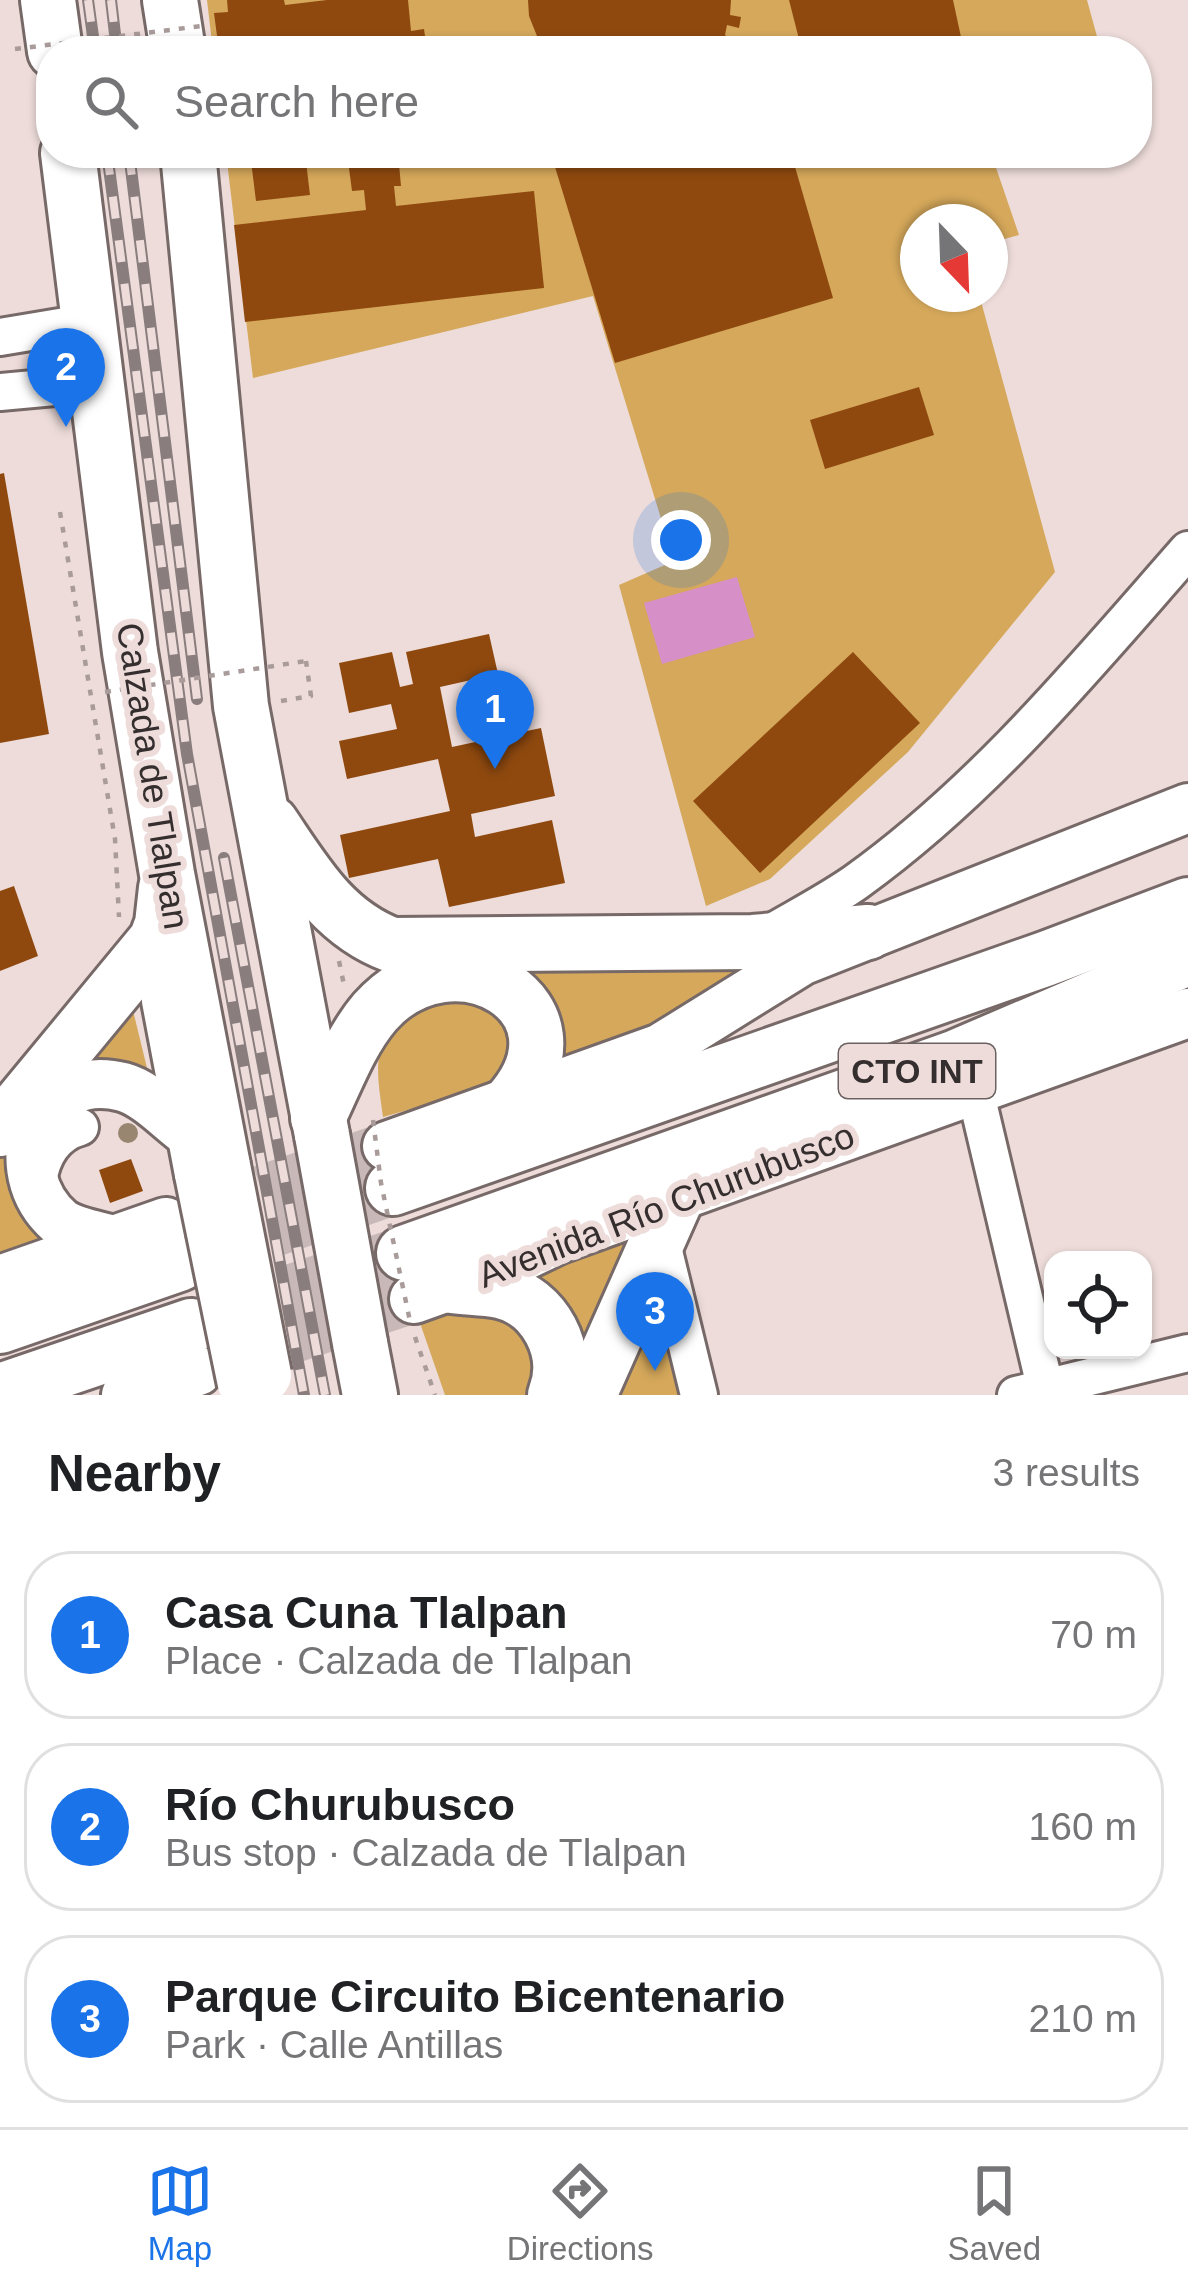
<!DOCTYPE html>
<html lang="en">
<head>
<meta charset="utf-8">
<style>
	body { margin:0; font-family:Helvetica,sans-serif; background:#f6f6f6; color:#202124 }
	.controls { position:absolute; right:36px; bottom:36px; display:grid; overflow:hidden; border-radius:24px; box-shadow:0 3px 9px #0004 }
	.controls button { width:108px; height:108px; display:grid; place-items:center; padding:0; border:0; border-bottom:3px solid #e0e0e0; background:#fff; color:#202124; font:60px sans-serif }
	.compass { position:absolute; left:900px; top:204px; width:108px; height:108px; border-radius:50%; background:#fff; box-shadow:0 3px 9px #0004; rotate:157deg }
	.you { position:absolute; left:681px; top:540px; width:42px; height:42px; margin:-30px; border:9px solid #fff; border-radius:50%; background:#1a73e8; box-shadow:0 0 0 18px #1a73e833 }
	.badge { display:grid; place-items:center; width:78px; height:78px; border-radius:50%; background:#1a73e8; color:#fff; font-size:39px; font-weight:700 }
	.pin { position:absolute; translate:-50% -99px; filter:drop-shadow(0 3px 6px #0008) }
	.pin::after { content:''; position:absolute; top:63px; width:42px; height:36px; background:inherit; clip-path:polygon(0 0,100% 0,50% 100%) }
	.list { margin:0; padding:0; list-style:none }
	h2 { display:flex; justify-content:space-between; align-items:center; height:156px; margin:0; padding:0 48px; font-size:51px }
	h2 small { font-size:39px; font-weight:400; color:#757577 }
	.list li { display:grid; grid-template-columns:78px 1fr auto; gap:36px; align-items:center; box-sizing:border-box; height:168px; margin:0 24px 24px; padding:0 24px; border:3px solid #e0e0e0; border-radius:48px }
	.list b { display:block; font-size:45px; white-space:nowrap }
	.list p { margin:0; font-size:39px; white-space:nowrap; color:#757577 }
	.list em { font-size:39px; font-style:normal; color:#757577 }
	.icon { flex:none; width:66px; height:66px; fill:none; stroke:currentColor; stroke-width:2; stroke-linecap:round; stroke-linejoin:round }
	.map { position:relative; flex:none; width:1188px; height:1395px; overflow:hidden }
	.search { position:absolute; background:#fff; box-shadow:0 3px 9px #0004; left:36px; right:36px; top:36px; height:132px; display:flex; align-items:center; gap:30px; box-sizing:border-box; padding:0 42px; border-radius:48px; color:#757577; font-size:45px }
	.sheet { height:732px; background:#fff }
	nav { display:flex; justify-content:space-around; align-items:center; box-sizing:border-box; height:168px; border-top:3px solid #e0e0e0; background:#fff; font-size:33px; color:#757577 }
	nav a { display:grid; justify-items:center; gap:6px }
	nav .on { color:#1a73e8 }
	.map>svg:first-child { display:block }
	.green { fill:#d5a85b }
	.water { fill:#d78fc8 }
	.building { fill:#8f490f }
	.lines { fill:none; stroke-linecap:round; stroke-linejoin:round }
	.major-tunnel { stroke:#c8b9b8; stroke-width:48; stroke-dasharray:48 24; stroke-linecap:butt }
	.highway-tunnel { stroke:#c8b9b8; stroke-width:54; stroke-dasharray:54 27; stroke-linecap:butt }
	.minor-casing { stroke:#776967; stroke-width:42 }
	.major-casing { stroke:#776967; stroke-width:54 }
	.highway-casing { stroke:#776967; stroke-width:60 }
	.path { stroke:#a89b9a; stroke-width:4.5; stroke-dasharray:6 9; stroke-linecap:butt }
	.minor { stroke:#fff; stroke-width:36 }
	.major { stroke:#fff; stroke-width:48 }
	.highway { stroke:#fff; stroke-width:54 }
	.rail-casing { stroke:#897e7d; stroke-width:12 }
	.rail { stroke:#eddcda; stroke-width:8; stroke-dasharray:22; stroke-linecap:butt }
	.minor-bridge-casing { stroke:#776967; stroke-width:42; stroke-linecap:butt }
	.highway-bridge-casing { stroke:#776967; stroke-width:60; stroke-linecap:butt }
	.path-bridge { stroke:#a89b9a; stroke-width:4.5; stroke-dasharray:6 9; stroke-linecap:butt }
	.minor-bridge { stroke:#fff; stroke-width:36 }
	.highway-bridge { stroke:#fff; stroke-width:54 }
	.tree { fill:#988671 }
	.labels { text-anchor:middle; dominant-baseline:central; stroke-width:12; stroke-linejoin:round; paint-order:stroke }
	.shield { fill:#eddcda; stroke:#6c6262; stroke-width:3 }
	.shield-label { font-size:33px; font-weight:bold; fill:#352e2e }
	.street-label { font-size:36px; fill:#352e2e; stroke:#eddcda }
</style>
</head>
<body>
<div class="map">
<svg width="1188" height="1395" viewBox="0 0 1188 1395">
	<rect width="100%" height="100%" fill="#eddcda"/>
	<g class="green">
		<polygon points="207,0 1087,0 1101,51 213,51"/>
		<polygon points="226,153 991,153 1019,235 990,243 990,222 918,222 918,294 979,294 1055,572 908,752 770,879 706,906 619,585 674,561 593,296 253,378"/>
		<polygon points="787,952 694,1015 545,1076 487,955"/>
		<polygon points="128,990 147,1068 141,1074 74,1065"/>
		<path d="M 488,993 L 518,1043 L 501,1075 L 478,1090 L 383,1117 C 375,1061 373,1049 407,1001 Z"/>
		<path d="M 0,1133 C 15,1188 8,1204 58,1240 L 0,1261 Z"/>
		<polygon points="646,1220 577,1383 520,1269"/>
		<polygon points="469,1297 539,1336 534,1395 445,1395 420,1323 442,1315 441,1308"/>
		<polygon points="676,1339 690,1395 613,1395 640,1347"/>
	</g>
	<polygon class="water" points="737,577 755,637 662,664 644,603"/>
	<g class="building">
		<polygon points="227,0 284,0 285,5 327,0 408,0 411,31 424,29 427,51 219,51 214,13 228,12"/>
		<polygon points="528,0 731,0 730,15 741,17 739,28 727,25 725,35 735,44 732,51 543,51 529,16"/>
		<polygon points="789,0 953,0 964,51 802,51"/>
		<polygon points="250,153 305,153 310,195 256,201"/>
		<polygon points="347,153 398,153 401,186 394,186 396,206 534,191 544,288 245,322 234,225 366,210 364,190 352,191"/>
		<polygon points="687,153 791,153 833,298 615,363 555,167"/>
		<polygon points="919,387 934,435 825,469 810,420"/>
		<polygon points="4,473 49,734 0,743 0,474"/>
		<polygon points="489,634 498,674 440,687 452,747 541,728 555,796 471,814 475,837 552,820 565,883 449,907 438,859 349,878 340,835 450,811 438,759 347,779 339,741 397,729 391,704 349,713 339,663 392,652 400,687 413,684 406,652"/>
		<polygon points="853,652 920,723 760,873 693,801"/>
		<polygon points="14,886 38,956 0,971 0,891"/>
		<polygon points="131,1159 143,1191 110,1203 99,1170"/>
	</g>
	<g class="lines">
		<g class="major-tunnel">
			<polyline points="193,1213 387,1146"/>
			<polyline points="225,1362 414,1299"/>
		</g>
		<g class="highway-tunnel">
			<polyline points="197,1257 393,1188"/>
			<polyline points="210,1319 404,1253"/>
		</g>
		<g class="minor-casing">
			<g id="minor">
				<polyline points="0,337 90,322"/>
				<polyline points="0,392 98,383"/>
				<path d="M 769,934 C 798,917 829,901 856,882 C 984,790 1085,667 1188,550"/>
				<polyline points="156,940 160,1001 193,1175"/>
				<polyline points="975,1090 1047,1395"/>
				<path d="M 38,1181 C 42,1156 54,1134 80,1127"/>
				<polyline points="660,1235 699,1395"/>
				<polyline points="1016,1395 1188,1353"/>
			</g>
		</g>
		<g class="major-casing">
			<g id="major">
				<polyline points="387,1146 661,1048 801,961 1188,808"/>
				<path d="M 113,1240 C 96,1235 74,1232 60,1222 C 0,1170 37,1065 123,1087 C 145,1093 166,1115 184,1129"/>
				<polyline points="0,1280 166,1222"/>
				<polyline points="414,1299 492,1271 559,1239 1188,1013"/>
				<polyline points="126,1395 198,1371"/>
			</g>
		</g>
		<g class="highway-casing">
			<g id="highway">
				<polyline points="48,0 55,51"/>
				<polyline points="170,0 178,51"/>
				<polyline points="68,153 130,652 167,874 223,1166"/>
				<polyline points="188,153 241,706 322,1135"/>
				<path d="M 271,823 C 305,873 333,923 392,945 L 753,942 L 868,932"/>
				<path d="M 318,1118 C 335,1083 350,1041 375,1012 C 454,923 596,1007 509,1104"/>
				<polyline points="0,1129 156,940 162,924 166,888"/>
				<polyline points="393,1188 1045,959 1188,905"/>
				<polyline points="404,1253 954,1058 1188,958"/>
				<path d="M 452,1286 C 468,1288 485,1288 500,1291 C 545,1301 572,1352 555,1395"/>
				<polyline points="0,1326 179,1264"/>
				<polyline points="360,1343 370,1395"/>
				<polyline points="0,1391 191,1326"/>
				<polyline points="589,1395 677,1197"/>
			</g>
		</g>
		<g class="path">
			<polyline points="60,512 115,839 119,917"/>
			<polyline points="281,701 311,696 306,661"/>
			<polyline points="339,961 344,985"/>
			<polyline points="415,1337 435,1395"/>
		</g>
		<use href="#minor" class="minor"/>
		<use href="#major" class="major"/>
		<use href="#highway" class="highway"/>
		<g class="rail-casing">
			<g id="rail">
				<polyline points="88,0 95,51"/>
				<polyline points="111,0 117,51"/>
				<polyline points="107,153 187,754 304,1395"/>
				<polyline points="129,153 197,699"/>
				<polyline points="224,858 325,1395"/>
			</g>
		</g>
		<use href="#rail" class="rail"/>
		<g class="minor-bridge-casing">
			<polyline id="minor-bridge" points="193,1175 236,1385"/>
		</g>
		<g class="highway-bridge-casing">
			<g id="highway-bridge">
				<polyline points="322,1135 360,1343"/>
				<polyline points="223,1166 264,1375"/>
			</g>
		</g>
		<g class="path-bridge">
			<polyline points="15,49 202,26"/>
			<polyline points="105,692 306,661"/>
			<polyline points="373,1120 381,1183 411,1326"/>
		</g>
		<use href="#minor-bridge" class="minor-bridge"/>
		<use href="#highway-bridge" class="highway-bridge"/>
	</g>
	<circle class="tree" cx="128" cy="1133" r="10"/>
	<g class="labels">
		<rect class="shield" x="839" y="1044" width="156" height="54" rx="9"/>
		<g class="shield-label">
			<text x="917" y="1071">CTO INT</text>
		</g>
		<g class="street-label">
			<text transform="translate(153 776) rotate(81)">Calzada de Tlalpan</text>
			<text transform="translate(666 1205) rotate(-21)">Avenida Río Churubusco</text>
		</g>
	</g>
</svg>
<div class="controls">
<button><svg class="icon" aria-label="locate" viewBox="0 0 24 24"><circle cx="12" cy="12" r="6"/><path d="M12 2v4M12 18v4M2 12h4M18 12h4"/></svg></button>
</div>
<svg class="compass" viewBox="-18 -18 36 36"><path d="M0-13l5 13h-10z" fill="#e53935"/><path d="M0 13l5-13h-10z" fill="#757577"/></svg>
<div class="you"></div>
<div class="pin badge" style="left:495px;top:769px">1</div>
<div class="pin badge" style="left:66px;top:427px">2</div>
<div class="pin badge" style="left:655px;top:1371px">3</div>
<div class="search"><svg class="icon" aria-label="search" viewBox="0 0 24 24"><circle cx="10" cy="10" r="6"/><path d="M15 15l6 6"/></svg>Search here</div>
</div>
<section class="sheet">
<h2>Nearby<small>3 results</small></h2>
<ul class="list">
<li><span class="badge">1</span><div><b>Casa Cuna Tlalpan</b><p>Place · Calzada de Tlalpan</p></div><em>70 m</em></li>
<li><span class="badge">2</span><div><b>Río Churubusco</b><p>Bus stop · Calzada de Tlalpan</p></div><em>160 m</em></li>
<li><span class="badge">3</span><div><b>Parque Circuito Bicentenario</b><p>Park · Calle Antillas</p></div><em>210 m</em></li>
</ul>
</section>
<nav>
<a class="on"><svg class="icon" aria-label="map" viewBox="0 0 24 24"><path d="M3 6l6-2 6 2 6-2v14l-6 2-6-2-6 2zM9 4v14M15 6v14"/></svg>Map</a>
<a><svg class="icon" aria-label="directions" viewBox="0 0 24 24"><path d="M12 3l9 9-9 9-9-9zM9 14v-3h6M13 9l2 2-2 2"/></svg>Directions</a>
<a><svg class="icon" aria-label="saved" viewBox="0 0 24 24"><path d="M7 4h10v16l-5-4-5 4z"/></svg>Saved</a>
</nav>
</body>
</html>
